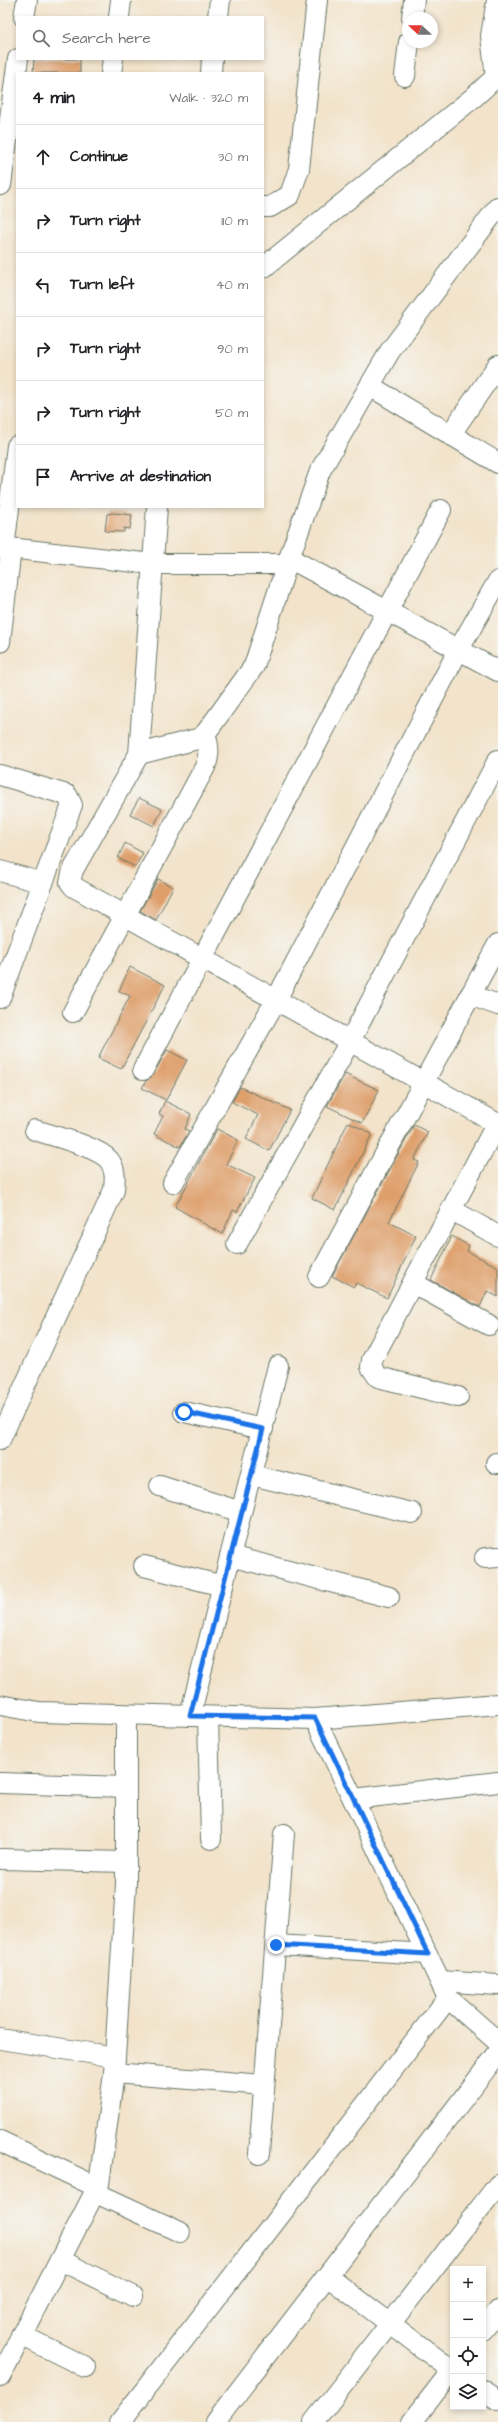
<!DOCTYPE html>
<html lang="en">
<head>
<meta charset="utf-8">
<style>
	body { margin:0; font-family:"Architects Daughter",sans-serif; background:#f6f6f6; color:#202124 }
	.controls { position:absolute; right:12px; bottom:12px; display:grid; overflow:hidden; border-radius:0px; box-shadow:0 2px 6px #0003 }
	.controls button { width:36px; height:36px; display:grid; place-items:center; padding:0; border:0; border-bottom:1px solid #e0e0e0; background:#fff; color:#202124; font:20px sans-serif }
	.compass { position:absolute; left:402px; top:12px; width:36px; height:36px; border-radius:50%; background:#fff; box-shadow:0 2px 6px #0003; rotate:292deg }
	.stop { position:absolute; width:12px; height:12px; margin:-9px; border:3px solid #1a73e8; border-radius:50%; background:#fff }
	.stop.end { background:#1a73e8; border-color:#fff; box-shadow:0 1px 4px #0008 }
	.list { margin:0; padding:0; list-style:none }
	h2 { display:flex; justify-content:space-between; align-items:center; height:52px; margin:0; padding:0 16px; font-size:17px }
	h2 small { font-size:13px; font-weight:400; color:#757577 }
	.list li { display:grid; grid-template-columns:26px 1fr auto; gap:12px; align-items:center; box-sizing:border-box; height:64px; padding:0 16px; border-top:1px solid #e0e0e0 }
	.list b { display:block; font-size:15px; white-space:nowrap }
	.list em { font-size:13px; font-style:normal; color:#757577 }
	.icon { flex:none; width:22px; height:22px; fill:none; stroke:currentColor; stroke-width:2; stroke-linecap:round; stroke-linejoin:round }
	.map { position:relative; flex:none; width:498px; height:2422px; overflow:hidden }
	.search { position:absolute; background:#fff; box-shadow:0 2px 6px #0003; left:16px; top:16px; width:248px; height:44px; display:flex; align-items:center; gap:10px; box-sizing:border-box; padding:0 14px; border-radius:0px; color:#757577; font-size:15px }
	.panel { position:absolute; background:#fff; box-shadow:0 2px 6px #0003; left:16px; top:72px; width:248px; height:436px; border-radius:0px }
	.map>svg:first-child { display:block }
	.building { fill:#de9f6a }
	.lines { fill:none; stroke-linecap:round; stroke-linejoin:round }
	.minor-casing { stroke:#697768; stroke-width:22 }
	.minor { stroke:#fff; stroke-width:20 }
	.route { stroke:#1a73e8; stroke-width:5 }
</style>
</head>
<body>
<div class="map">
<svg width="498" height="2422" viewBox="0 0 498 2422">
	<rect width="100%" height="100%" fill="#f6f6f2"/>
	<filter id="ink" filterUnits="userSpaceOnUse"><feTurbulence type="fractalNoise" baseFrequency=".025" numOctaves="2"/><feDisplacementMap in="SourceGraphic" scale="8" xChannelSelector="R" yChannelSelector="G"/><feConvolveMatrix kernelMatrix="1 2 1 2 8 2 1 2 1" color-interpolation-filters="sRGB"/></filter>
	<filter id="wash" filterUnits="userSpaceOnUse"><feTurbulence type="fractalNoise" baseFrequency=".012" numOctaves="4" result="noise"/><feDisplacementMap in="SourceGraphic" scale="16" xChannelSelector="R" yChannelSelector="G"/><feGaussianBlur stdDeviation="0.9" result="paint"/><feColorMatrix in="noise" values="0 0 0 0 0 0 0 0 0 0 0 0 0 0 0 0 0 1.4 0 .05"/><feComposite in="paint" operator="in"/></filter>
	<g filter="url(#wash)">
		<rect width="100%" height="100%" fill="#f2e3ca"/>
		<g id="blocks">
			<g class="building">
				<polygon points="34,59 80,59 80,73 33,73"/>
				<polygon points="114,513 132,515 130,529 124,528 124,532 105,531 107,514"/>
				<polygon points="139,798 162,809 154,826 130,814"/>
				<polygon points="125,843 143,853 135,867 118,858"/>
				<polygon points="158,879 173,887 156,920 140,911"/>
				<polygon points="130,967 165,985 121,1069 98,1058 130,996 119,991"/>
				<polygon points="167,1050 187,1060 166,1100 142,1088 146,1081 153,1075"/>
				<polygon points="345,1074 379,1090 362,1123 327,1106"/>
				<polygon points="240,1087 290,1110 269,1151 246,1139 258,1115 232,1102"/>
				<polygon points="165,1101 191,1114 185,1129 189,1131 180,1147 154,1134 163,1116 159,1114"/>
				<polygon points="348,1122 372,1134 335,1210 312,1198"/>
				<polygon points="414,1125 428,1132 414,1160 419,1162 389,1222 416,1236 387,1298 356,1283 354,1287 332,1276"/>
				<polygon points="217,1129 238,1140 226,1164 255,1178 237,1212 233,1210 222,1234 175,1207"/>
				<polygon points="452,1236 469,1246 467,1251 498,1267 498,1297 487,1291 480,1307 431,1280"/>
			</g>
		</g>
	</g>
	<g filter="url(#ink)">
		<use href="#blocks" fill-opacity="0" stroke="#697768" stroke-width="1"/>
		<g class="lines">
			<g class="minor-casing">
				<g id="minor">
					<polyline points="24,17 27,0"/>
					<polyline points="119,17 121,0"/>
					<polyline points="218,17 220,0"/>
					<polyline points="412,18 414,0"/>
					<polyline points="111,73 113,59"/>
					<polyline points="211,73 212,59"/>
					<polyline points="405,76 409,42"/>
					<polyline points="1,185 18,59"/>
					<polyline points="263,207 270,207 290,195 299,169 317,0"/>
					<polyline points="263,268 474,97 496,77 491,36 497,0"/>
					<polyline points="370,386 498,463"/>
					<polyline points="450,435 498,365"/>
					<polyline points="157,507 139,754 73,870 70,882 74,887 498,1124"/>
					<polyline points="0,547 153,564 287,564"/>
					<polyline points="4,548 17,446"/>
					<polyline points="289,558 498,671"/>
					<polyline points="0,642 11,548"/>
					<polyline points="139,754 201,738 208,730 254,666 287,564 320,471 390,351 498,207"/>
					<polyline points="0,775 67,795 72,805 0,998"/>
					<polyline points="0,871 43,883"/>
					<polyline points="470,995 498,1005"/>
					<path d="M 73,1012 L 205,767 C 210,754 209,746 205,734"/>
					<polyline points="143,1070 441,510"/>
					<polyline points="173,1183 276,1000 459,649 498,581"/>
					<polyline points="452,1210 498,1236"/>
					<polyline points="237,1244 350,1041 498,760"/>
					<polyline points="319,1277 498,944"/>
					<polyline points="413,1283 489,1325"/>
					<polyline points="458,1397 378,1377 371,1367 372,1360 497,1123"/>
					<polyline points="184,1412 263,1429"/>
					<path d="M 0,1440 L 114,1190 C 115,1180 116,1169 109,1160 C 97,1146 53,1136 35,1130"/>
					<polyline points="496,1463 498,1463"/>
					<polyline points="251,1475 412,1513"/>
					<polyline points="160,1486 241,1512"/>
					<polyline points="230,1556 389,1597"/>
					<polyline points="485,1558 498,1557"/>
					<polyline points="144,1566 223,1586"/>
					<polyline points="0,1705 39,1712 315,1719 498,1704"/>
					<polyline points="190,1716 278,1366"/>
					<polyline points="208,1717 211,1839"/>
					<polyline points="0,1783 126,1787"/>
					<polyline points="353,1799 498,1782"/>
					<polyline points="0,1859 126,1862"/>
					<polyline points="276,1945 427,1954"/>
					<polyline points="440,1981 498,1985"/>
					<polyline points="448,1998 498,2042"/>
					<polyline points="0,2039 115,2057"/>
					<polyline points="114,2073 264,2085"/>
					<polyline points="0,2141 97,2187"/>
					<polyline points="259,2154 284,1834"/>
					<polyline points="94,2192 180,2232"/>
					<polyline points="60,2260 133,2296"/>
					<polyline points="327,2276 453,2371"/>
					<polyline points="483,2330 498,2311"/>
					<polyline points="21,2335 85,2367"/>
					<polyline points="0,2377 99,2184 114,2073 126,1884 126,1715"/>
					<polyline points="483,2390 498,2400"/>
					<polyline points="120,2422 448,1998 315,1719"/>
					<polyline points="215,2422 498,2053"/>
					<polyline points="314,2422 498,2185"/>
					<polyline points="412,2422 453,2369"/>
				</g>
			</g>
			<use href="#minor" class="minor"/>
		</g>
	</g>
	<g class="lines" filter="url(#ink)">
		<polyline class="route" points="184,1412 263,1429 190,1716 315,1718 428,1954 276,1945"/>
	</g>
</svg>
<div class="controls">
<button>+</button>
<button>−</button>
<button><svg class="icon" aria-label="locate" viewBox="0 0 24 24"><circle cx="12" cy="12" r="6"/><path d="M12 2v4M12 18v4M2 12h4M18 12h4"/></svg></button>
<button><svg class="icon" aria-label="layers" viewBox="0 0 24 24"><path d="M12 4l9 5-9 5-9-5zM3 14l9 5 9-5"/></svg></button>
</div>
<svg class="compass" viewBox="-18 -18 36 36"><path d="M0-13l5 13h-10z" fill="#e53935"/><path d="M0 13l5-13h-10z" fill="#757577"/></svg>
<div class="stop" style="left:184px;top:1412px"></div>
<div class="stop end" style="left:276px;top:1945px"></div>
<div class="search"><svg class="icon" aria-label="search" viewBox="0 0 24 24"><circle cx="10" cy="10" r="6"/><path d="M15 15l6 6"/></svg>Search here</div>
<section class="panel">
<h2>4 min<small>Walk · 320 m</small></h2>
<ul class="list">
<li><svg class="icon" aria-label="ahead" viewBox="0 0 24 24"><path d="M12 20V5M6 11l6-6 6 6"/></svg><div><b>Continue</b></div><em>30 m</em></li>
<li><svg class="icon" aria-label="right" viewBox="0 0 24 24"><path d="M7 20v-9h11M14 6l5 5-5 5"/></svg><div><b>Turn right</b></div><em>110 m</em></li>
<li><svg class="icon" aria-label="left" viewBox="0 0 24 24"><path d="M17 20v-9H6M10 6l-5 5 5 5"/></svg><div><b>Turn left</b></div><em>40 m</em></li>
<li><svg class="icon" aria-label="right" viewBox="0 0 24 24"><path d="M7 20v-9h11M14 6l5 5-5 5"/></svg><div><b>Turn right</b></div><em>90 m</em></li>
<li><svg class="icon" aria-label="right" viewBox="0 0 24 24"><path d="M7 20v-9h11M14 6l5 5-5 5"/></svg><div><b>Turn right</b></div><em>50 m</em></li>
<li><svg class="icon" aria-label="arrive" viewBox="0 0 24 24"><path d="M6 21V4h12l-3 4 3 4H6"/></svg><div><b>Arrive at destination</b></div></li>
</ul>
</section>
</div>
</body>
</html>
